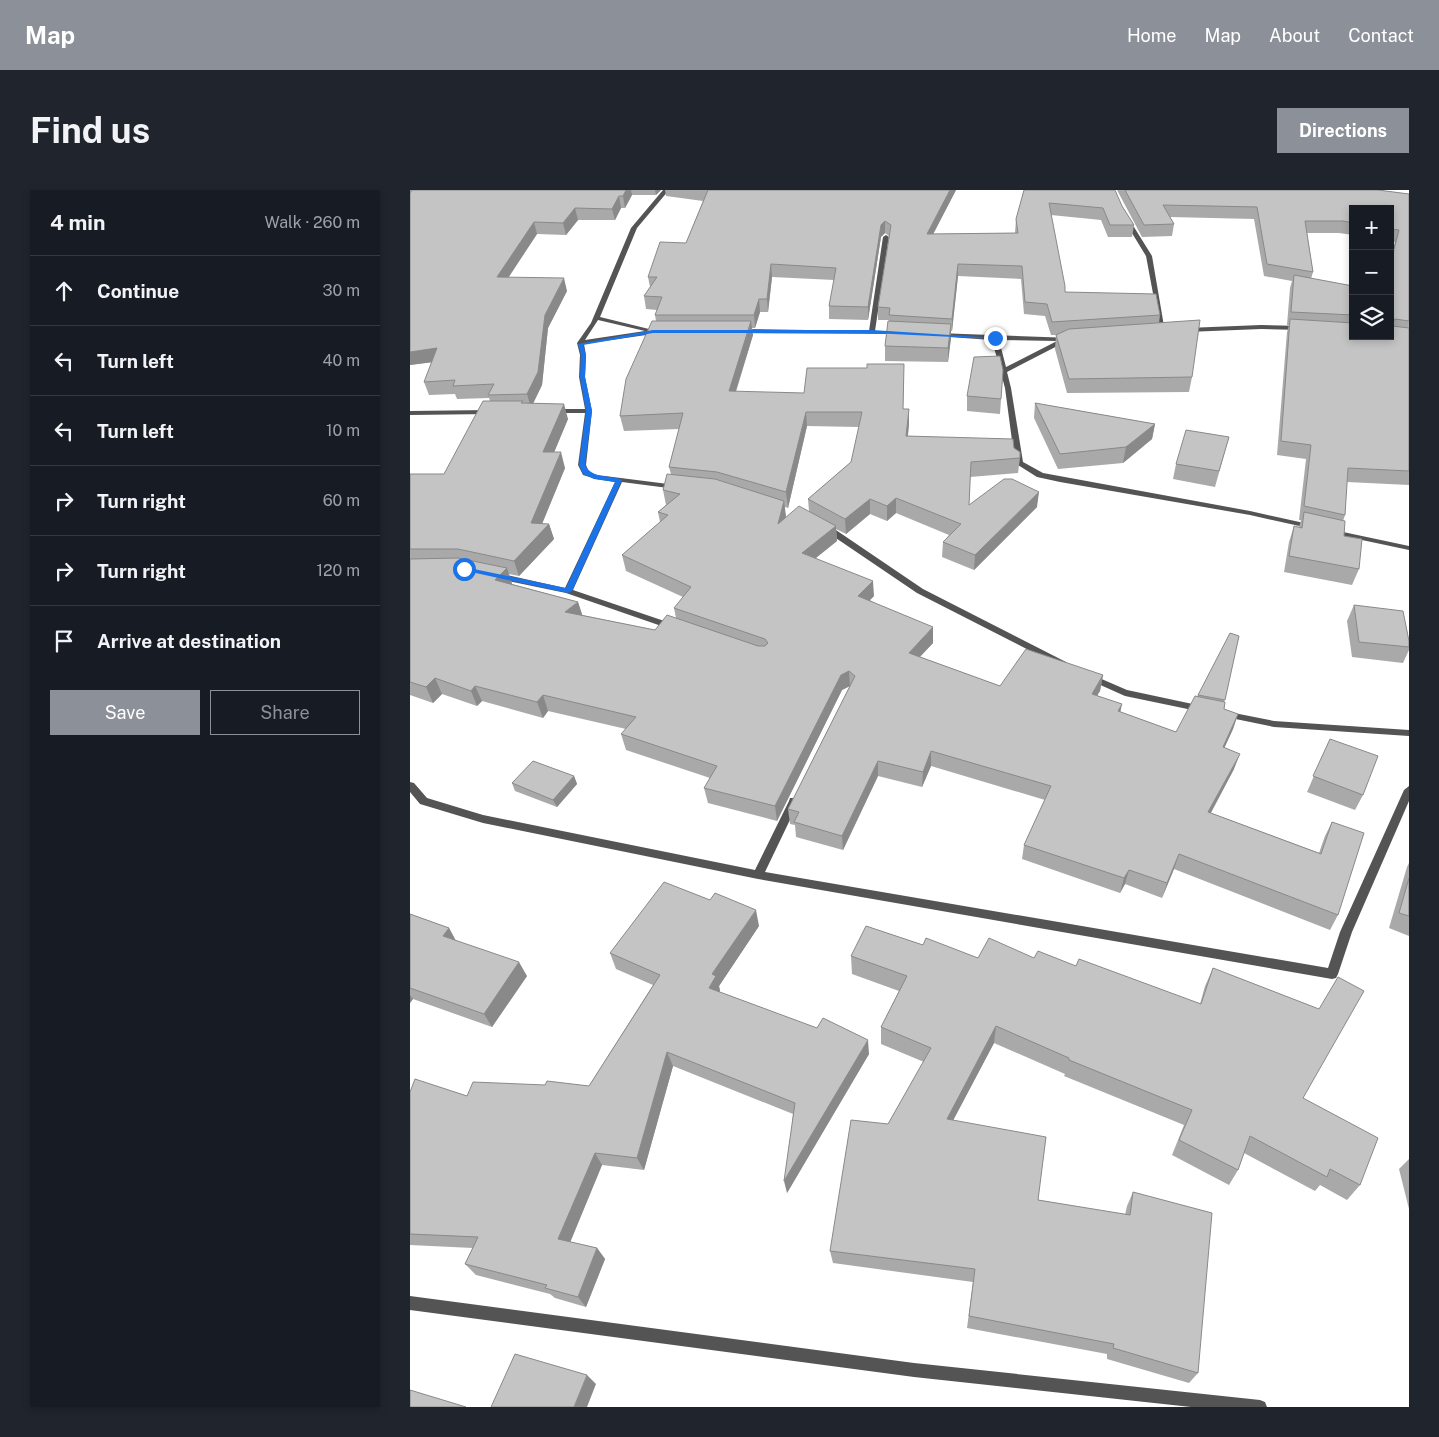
<!DOCTYPE html>
<html lang="en">
<head>
<meta charset="utf-8">
<style>
	body { margin:0; font-family:"Public Sans",sans-serif; background:#20242c; color:#f1f3f6 }
	.controls { position:absolute; right:15px; top:15px; display:grid; overflow:hidden; border-radius:0px; box-shadow:0 2px 8px #0003 }
	.controls button { width:45px; height:45px; display:grid; place-items:center; padding:0; border:0; border-bottom:1px solid #363941; background:#171b24; color:#f1f3f6; font:25px sans-serif }
	.stop { position:absolute; width:15px; height:15px; margin:-11px; border:4px solid #1a73e8; border-radius:50%; background:#fff }
	.stop.end { background:#1a73e8; border-color:#fff; box-shadow:0 1px 5px #0008 }
	.list { margin:0; padding:0; list-style:none }
	h2 { display:flex; justify-content:space-between; align-items:center; height:65px; margin:0; padding:0 20px; font-size:21px }
	h2 small { font-size:16px; font-weight:400; color:#9ea1a6 }
	.list li { display:grid; grid-template-columns:32px 1fr auto; gap:15px; align-items:center; box-sizing:border-box; height:70px; padding:0 20px; border-top:1px solid #363941 }
	.list b { display:block; font-size:19px; white-space:nowrap }
	.list em { font-size:16px; font-style:normal; color:#9ea1a6 }
	.actions { display:flex; gap:10px; padding:15px 20px }
	.actions a { flex:1; padding:11px 0; border:1px solid #8c9099; border-radius:0px; text-align:center; font-size:18px; color:#8c9099 }
	.actions .main { background:#8c9099; color:#fff }
	.icon { flex:none; width:28px; height:28px; fill:none; stroke:currentColor; stroke-width:2; stroke-linecap:round; stroke-linejoin:round }
	.map { position:relative; flex:none; width:999px; height:1217px; overflow:hidden; border-radius:0px }
	header { display:flex; align-items:center; gap:30px; box-sizing:border-box; height:70px; padding:0 25px; background:#8c9099; color:#fff }
	header strong { font-size:24px }
	nav { display:flex; gap:28px; margin-inline-start:auto; font-size:18px }
	.intro { display:flex; align-items:center; justify-content:space-between; box-sizing:border-box; height:120px; padding:0 30px }
	h1 { margin:0; font-size:35px }
	.button { padding:12px 22px; border-radius:0px; background:#8c9099; color:#fff; font-size:18px; font-weight:700 }
	main { display:flex; gap:30px; padding:0 30px }
	aside { flex:1; background:#171b24; border-radius:0px; box-shadow:0 2px 8px #0003 }
	.map>svg:first-child { display:block }
	.lines { fill:none; stroke-linecap:round; stroke-linejoin:round }
	.minor { fill:#545454; fill-rule:evenodd }
	.wall { fill:#a9a9a9; fill-rule:evenodd }
	.shaded-wall { fill:#898989 }
	.building { fill:#c4c4c4; stroke:#898989 }
	.route { fill:#1a73e8 }
</style>
</head>
<body>
<header>
<strong>Map</strong>
<nav><a>Home</a><a>Map</a><a>About</a><a>Contact</a></nav>
</header>
<div class="intro"><h1>Find us</h1><a class="button">Directions</a></div>
<main>
<aside>
<h2>4 min<small>Walk · 260 m</small></h2>
<ul class="list">
<li><svg class="icon" aria-label="ahead" viewBox="0 0 24 24"><path d="M12 20V5M6 11l6-6 6 6"/></svg><div><b>Continue</b></div><em>30 m</em></li>
<li><svg class="icon" aria-label="left" viewBox="0 0 24 24"><path d="M17 20v-9H6M10 6l-5 5 5 5"/></svg><div><b>Turn left</b></div><em>40 m</em></li>
<li><svg class="icon" aria-label="left" viewBox="0 0 24 24"><path d="M17 20v-9H6M10 6l-5 5 5 5"/></svg><div><b>Turn left</b></div><em>10 m</em></li>
<li><svg class="icon" aria-label="right" viewBox="0 0 24 24"><path d="M7 20v-9h11M14 6l5 5-5 5"/></svg><div><b>Turn right</b></div><em>60 m</em></li>
<li><svg class="icon" aria-label="right" viewBox="0 0 24 24"><path d="M7 20v-9h11M14 6l5 5-5 5"/></svg><div><b>Turn right</b></div><em>120 m</em></li>
<li><svg class="icon" aria-label="arrive" viewBox="0 0 24 24"><path d="M6 21V4h12l-3 4 3 4H6"/></svg><div><b>Arrive at destination</b></div></li>
</ul>
<div class="actions"><a class="main">Save</a><a>Share</a></div>
</aside>
<div class="map">
<svg width="999" height="1217" viewBox="0 0 999 1217">
	<rect width="100%" height="100%" fill="#fff"/>
	<g class="lines">
		<g class="minor">
			<path d="M 253,0 L 259,0 L 227,38 L 190,127 L 239,139 L 240,141 L 250,139 L 253,141 L 250,143 L 174,154 L 176,165 L 175,187 L 182,221 L 176,275 L 179,282 L 187,285 L 266,295 L 270,297 L 266,299 L 212,292 L 163,400 L 266,435 L 267,437 L 266,439 L 263,440 L 156,403 L 88,389 L 84,386 L 88,383 L 155,398 L 205,292 L 186,289 L 173,285 L 168,275 L 175,223 L 142,223 L 139,221 L 142,219 L 175,219 L 169,187 L 170,165 L 167,153 L 181,133 L 221,38 ZM 188,130 L 235,141 L 175,150 Z"/>
			<polygon points="715,29 719,29 742,66 755,142 750,141 736,66 714,30"/>
			<polygon points="476,45 479,47 465,141 490,141 493,143 492,144 330,143 327,141 330,139 459,141 473,47"/>
			<polygon points="851,135 892,136 895,138 892,140 851,139 777,142 774,140 777,138"/>
			<path d="M 527,143 L 662,148 L 662,150 L 657,151 L 597,182 L 601,198 L 613,272 L 633,283 L 840,321 L 903,335 L 907,337 L 903,339 L 840,325 L 650,292 L 627,287 L 605,273 L 595,198 L 582,150 L 525,146 L 525,144 ZM 589,150 L 647,151 L 596,177 Z"/>
			<polygon points="0,221 80,220 83,222 80,224 0,225"/>
			<polygon points="414,336 420,336 513,399 656,472 657,474 656,476 650,476 507,403 414,340"/>
			<polygon points="919,339 999,356 999,360 919,343"/>
			<polygon points="680,484 717,500 792,516 797,519 792,522 715,506 677,489 675,487"/>
			<polygon points="814,521 864,531 999,540 999,546 864,537 811,526 809,524"/>
			<polygon points="0,592 4,593 17,608 73,625 345,680 379,611 380,608 388,608 389,611 355,682 918,778 930,742 994,600 999,596 999,611 942,742 928,784 926,788 922,789 348,689 73,633 10,614 0,602"/>
			<polygon points="0,1106 504,1173 850,1210 855,1212 857,1217 781,1217 504,1187 0,1120"/>
		</g>
	</g>
	<g class="wall">
		<path d="M 0,0 L 251,0 L 246,5 L 222,5 L 215,18 L 211,18 L 205,30 L 168,30 L 156,45 L 127,44 L 98,87 L 157,101 L 138,138 L 132,195 L 123,213 L 158,229 L 144,262 L 155,278 L 132,334 L 139,334 L 144,349 L 109,386 L 99,384 L 102,394 L 168,412 L 172,425 L 245,440 L 266,428 L 264,418 L 273,407 L 216,381 L 212,365 L 250,332 L 248,322 L 256,315 L 253,300 L 261,284 L 259,277 L 269,239 L 214,241 L 210,226 L 246,131 L 245,125 L 247,120 L 236,119 L 234,106 L 240,97 L 238,87 L 276,53 L 293,11 L 256,6 L 255,0 L 546,0 L 523,44 L 605,43 L 606,29 L 614,0 L 712,16 L 724,35 L 722,47 L 698,47 L 691,30 L 641,25 L 655,102 L 750,125 L 749,133 L 782,187 L 779,202 L 657,203 L 645,159 L 646,145 L 648,145 L 641,145 L 635,126 L 614,124 L 611,89 L 548,86 L 542,141 L 541,141 L 538,172 L 475,171 L 475,156 L 479,130 L 468,130 L 468,117 L 479,46 L 475,43 L 471,47 L 458,130 L 419,129 L 419,116 L 424,90 L 362,87 L 358,122 L 350,122 L 345,138 L 342,138 L 343,145 L 326,202 L 394,203 L 494,189 L 493,219 L 499,234 L 498,246 L 604,258 L 610,268 L 608,283 L 560,287 L 559,315 L 627,317 L 564,380 L 532,367 L 533,352 L 539,345 L 486,323 L 477,331 L 460,324 L 436,344 L 426,339 L 427,351 L 406,368 L 464,406 L 460,410 L 523,453 L 510,467 L 590,496 L 693,485 L 690,501 L 687,505 L 710,522 L 766,542 L 788,505 L 829,446 L 814,512 L 814,519 L 828,524 L 823,539 L 814,558 L 824,579 L 801,623 L 909,663 L 915,646 L 922,632 L 928,725 L 920,740 L 764,679 L 752,708 L 715,694 L 710,703 L 612,669 L 614,655 L 635,610 L 521,576 L 512,597 L 468,586 L 433,660 L 386,647 L 385,635 L 380,634 L 378,619 L 440,496 L 432,500 L 367,631 L 298,613 L 294,598 L 300,588 L 216,560 L 211,544 L 216,539 L 138,521 L 133,528 L 72,511 L 67,516 L 32,504 L 23,513 L 0,505 L 0,284 L 34,284 L 80,211 L 79,208 L 47,209 L 45,204 L 19,205 L 14,192 L 22,172 L 0,175 ZM 397,236 L 449,237 L 441,272 L 398,309 L 399,321 L 375,328 L 375,317 L 378,318 Z"/>
		<path d="M 707,0 L 968,0 L 999,4 L 999,295 L 937,292 L 935,325 L 933,331 L 934,346 L 949,379 L 942,395 L 874,382 L 879,352 L 884,336 L 889,337 L 891,330 L 889,330 L 896,269 L 867,265 L 877,142 L 879,135 L 877,135 L 880,98 L 882,91 L 854,86 L 844,29 L 760,27 L 764,34 L 762,46 L 732,47 ZM 943,19 L 980,19 L 980,52 L 985,52 L 980,71 L 980,146 L 943,146 L 943,96 L 901,89 L 903,82 L 897,43 L 929,43 L 943,45 Z"/>
		<polygon points="593,180 590,224 557,221 557,206"/>
		<polygon points="625,213 745,234 742,249 713,273 648,279 624,228"/>
		<polygon points="819,247 805,297 763,289 766,274"/>
		<polygon points="944,415 999,451 999,460 993,473 942,467 937,431"/>
		<polygon points="920,549 953,605 945,620 897,602"/>
		<polygon points="164,586 167,594 147,617 105,601 102,593"/>
		<polygon points="999,673 999,746 979,738 997,677"/>
		<polygon points="0,724 39,738 46,751 117,786 82,837 3,809 0,813"/>
		<polygon points="349,736 309,796 310,801 309,802 459,864 377,1003 383,924 263,876 234,980 192,975 160,1052 187,1058 195,1069 176,1117 145,1108 140,1104 66,1085 55,1074 63,1058 0,1055 0,902 57,906 135,895 179,896 243,795 206,779 200,763"/>
		<polygon points="513,755 568,768 624,768 666,776 790,814 795,796 803,778 893,908 950,995 937,1010 910,995 905,1001 834,963 828,980 819,995 762,965 774,935 654,886 655,884 584,853 543,930 628,1010 715,1025 717,1016 723,1002 788,1183 779,1193 697,1169 697,1164 557,1138 563,1092 423,1073 420,1061 478,934 514,872 471,854 471,837 489,801 442,784 441,766"/>
		<polygon points="999,969 999,1019 989,979"/>
	</g>
	<g class="shaded-wall">
		<polygon points="216,0 221,0 222,5 215,18 213,6"/>
		<polygon points="245,0 251,0 246,5"/>
		<polygon points="540,0 546,0 517,56 517,44"/>
		<polygon points="209,6 211,18 205,30 202,19"/>
		<polygon points="165,18 168,30 156,45 153,33"/>
		<polygon points="475,31 475,43 471,47 458,130 458,117 471,35"/>
		<polygon points="124,32 127,44 91,99 87,87"/>
		<polygon points="361,74 362,87 358,122 357,109"/>
		<polygon points="548,74 548,86 542,141 542,129"/>
		<polygon points="154,88 157,101 138,138 132,195 121,218 117,204 135,125"/>
		<polygon points="349,109 350,122 345,138 344,125"/>
		<polygon points="985,129 980,142 980,133"/>
		<polygon points="341,131 343,145 321,216 319,201"/>
		<polygon points="541,134 541,149 538,172 538,158"/>
		<polygon points="27,158 32,171 0,175 0,162"/>
		<polygon points="154,214 158,229 138,277 133,262"/>
		<polygon points="499,219 499,234 496,261 496,246"/>
		<polygon points="396,222 397,236 378,318 376,302"/>
		<polygon points="745,234 742,249 713,273 716,257"/>
		<polygon points="151,262 155,278 127,346 139,334 144,349 109,386 104,371 121,333"/>
		<polygon points="629,302 627,317 564,380 565,365"/>
		<polygon points="486,308 486,323 477,331 477,316"/>
		<polygon points="460,309 460,324 436,344 435,329"/>
		<polygon points="374,311 376,326 370,350 368,334"/>
		<polygon points="426,336 427,351 393,378 392,363"/>
		<polygon points="97,378 102,394 91,406 85,390"/>
		<polygon points="463,391 464,406 449,421 448,406"/>
		<polygon points="168,412 173,427 155,422"/>
		<polygon points="523,437 523,453 499,478 499,463"/>
		<polygon points="439,481 440,496 432,500 367,631 365,616 431,485"/>
		<polygon points="693,485 690,501 679,519 682,504"/>
		<polygon points="25,488 32,504 23,513 16,497"/>
		<polygon points="65,496 72,511 67,516 61,501"/>
		<polygon points="133,505 138,521 133,528 127,512"/>
		<polygon points="712,514 709,529 708,521"/>
		<polygon points="828,524 823,539 808,572 813,557"/>
		<polygon points="521,561 521,576 512,597 513,582"/>
		<polygon points="830,564 824,579 793,637 798,622"/>
		<polygon points="468,571 468,586 433,660 432,646"/>
		<polygon points="164,586 167,594 147,617 143,610"/>
		<polygon points="769,664 764,679 752,708 757,693"/>
		<polygon points="719,680 715,694 710,703 714,688"/>
		<polygon points="346,720 349,736 309,796 310,801 303,813 299,798 302,784"/>
		<polygon points="39,738 47,753 33,746"/>
		<polygon points="109,772 117,786 82,837 74,824"/>
		<polygon points="0,805 3,809 0,813"/>
		<polygon points="586,836 584,853 536,944 537,929"/>
		<polygon points="458,850 459,864 377,1003 374,991"/>
		<polygon points="257,862 263,876 234,980 227,968"/>
		<polygon points="185,963 192,975 157,1060 148,1049"/>
		<polygon points="187,1058 195,1069 176,1117 168,1107"/>
		<polygon points="177,1185 186,1194 177,1217 164,1217"/>
	</g>
	<g class="building">
		<polygon points="2,0 216,0 213,6 209,6 202,19 165,18 153,33 124,32 87,87 154,88 135,125 128,182 117,204 78,205 84,194 43,196 45,190 14,192 27,158 0,162 0,3"/>
		<polygon points="298,0 540,0 517,44 608,43 606,29 614,0 705,0 712,16 724,35 700,35 693,18 639,13 655,96 655,102 746,104 750,125 642,132 637,114 615,112 612,76 548,74 542,129 479,125 480,118 468,117 481,35 475,31 471,35 458,117 419,116 426,78 361,74 357,109 349,109 344,125 245,125 252,107 234,106 247,87 238,87 250,52 276,53"/>
		<polygon points="715,0 968,0 999,4 999,131 985,129 980,133 980,74 989,40 980,39 980,19 943,19 943,33 933,31 895,31 903,82 857,74 847,17 753,15 764,34 734,35"/>
		<polygon points="884,85 943,96 943,125 881,122"/>
		<polygon points="880,129 943,133 943,146 980,146 980,134 982,136 999,138 999,281 938,278 935,325 894,316 901,255 871,251"/>
		<polygon points="790,130 782,187 659,189 646,145 659,139"/>
		<polygon points="242,131 341,131 319,201 394,203 397,178 457,178 457,174 494,174 493,219 499,219 496,246 603,249 604,258 610,262 610,268 561,272 559,315 594,289 602,289 629,302 565,365 533,352 551,334 486,308 477,316 460,309 435,329 398,309 441,272 452,222 396,222 376,302 307,282 259,277 273,223 210,226 216,189"/>
		<polygon points="478,131 541,134 538,158 475,156"/>
		<polygon points="590,166 593,180 591,209 557,206 564,167"/>
		<polygon points="73,211 113,211 111,213 154,214 133,262 151,262 121,333 139,334 104,371 48,359 0,359 0,284 34,284"/>
		<polygon points="625,213 745,234 716,257 650,264"/>
		<polygon points="776,240 819,247 809,281 766,274"/>
		<polygon points="257,284 305,289 374,311 368,334 389,316 426,336 392,363 463,391 448,406 523,437 499,463 590,496 616,459 693,485 682,504 712,514 708,521 766,542 785,506 815,512 814,519 828,524 813,557 830,564 798,622 911,664 922,632 954,643 928,725 769,664 757,693 719,680 714,688 614,655 641,596 521,561 513,582 468,571 432,646 384,632 389,622 378,619 445,486 439,481 431,485 365,616 294,598 307,576 211,544 226,527 133,505 127,512 65,496 61,501 25,488 16,497 0,492 0,369 48,368 97,378 85,390 168,412 155,422 245,440 257,425 348,456 355,456 358,453 355,449 264,418 281,397 212,365 258,325 248,322 270,304 253,300"/>
		<polygon points="894,322 935,331 934,346 952,349 949,379 879,366 884,336 892,338"/>
		<polygon points="944,415 993,421 999,451 999,457 949,452"/>
		<polygon points="820,443 829,446 815,510 788,505"/>
		<polygon points="920,549 968,566 953,605 903,586"/>
		<polygon points="123,571 164,586 143,610 102,593"/>
		<polygon points="999,688 999,726 989,723"/>
		<polygon points="254,692 300,710 305,703 346,720 302,784 306,786 299,798 407,838 413,828 458,850 374,991 385,913 257,862 227,968 185,963 148,1049 187,1058 168,1107 135,1098 137,1095 55,1074 68,1047 0,1044 0,902 5,889 57,906 63,892 135,895 137,891 179,896 250,785 200,763"/>
		<polygon points="0,724 39,738 33,746 109,772 74,824 0,798"/>
		<polygon points="456,736 513,755 516,748 568,768 579,748 624,768 628,761 666,776 669,769 791,814 803,778 909,819 928,787 954,801 893,908 968,948 950,995 920,979 917,987 840,946 828,980 769,950 782,920 659,870 659,868 586,836 537,929 636,947 628,1010 720,1025 723,1002 802,1023 788,1183 703,1158 704,1154 559,1126 565,1079 420,1061 441,930 478,934 521,858 471,837 497,786 441,766"/>
		<polygon points="105,1164 177,1185 164,1217 81,1217"/>
		<polygon points="0,1200 56,1217 0,1217"/>
	</g>
	<path class="route" d="M 243,140 L 462,140 L 587,148 L 585,149 L 462,143 L 243,143 L 173,155 L 176,165 L 175,187 L 182,221 L 175,275 C 183,290 200,284 212,290 L 162,401 L 158,403 L 52,380 L 52,377 L 54,377 L 156,398 L 205,292 L 184,289 L 173,284 L 169,275 L 176,221 L 170,187 L 171,165 L 168,154 Z"/>
</svg>
<div class="controls">
<button>+</button>
<button>−</button>
<button><svg class="icon" aria-label="layers" viewBox="0 0 24 24"><path d="M12 4l9 5-9 5-9-5zM3 14l9 5 9-5"/></svg></button>
</div>
<div class="stop" style="left:54px;top:379px"></div>
<div class="stop end" style="left:585px;top:148px"></div>
</div>
</main>
</body>
</html>
